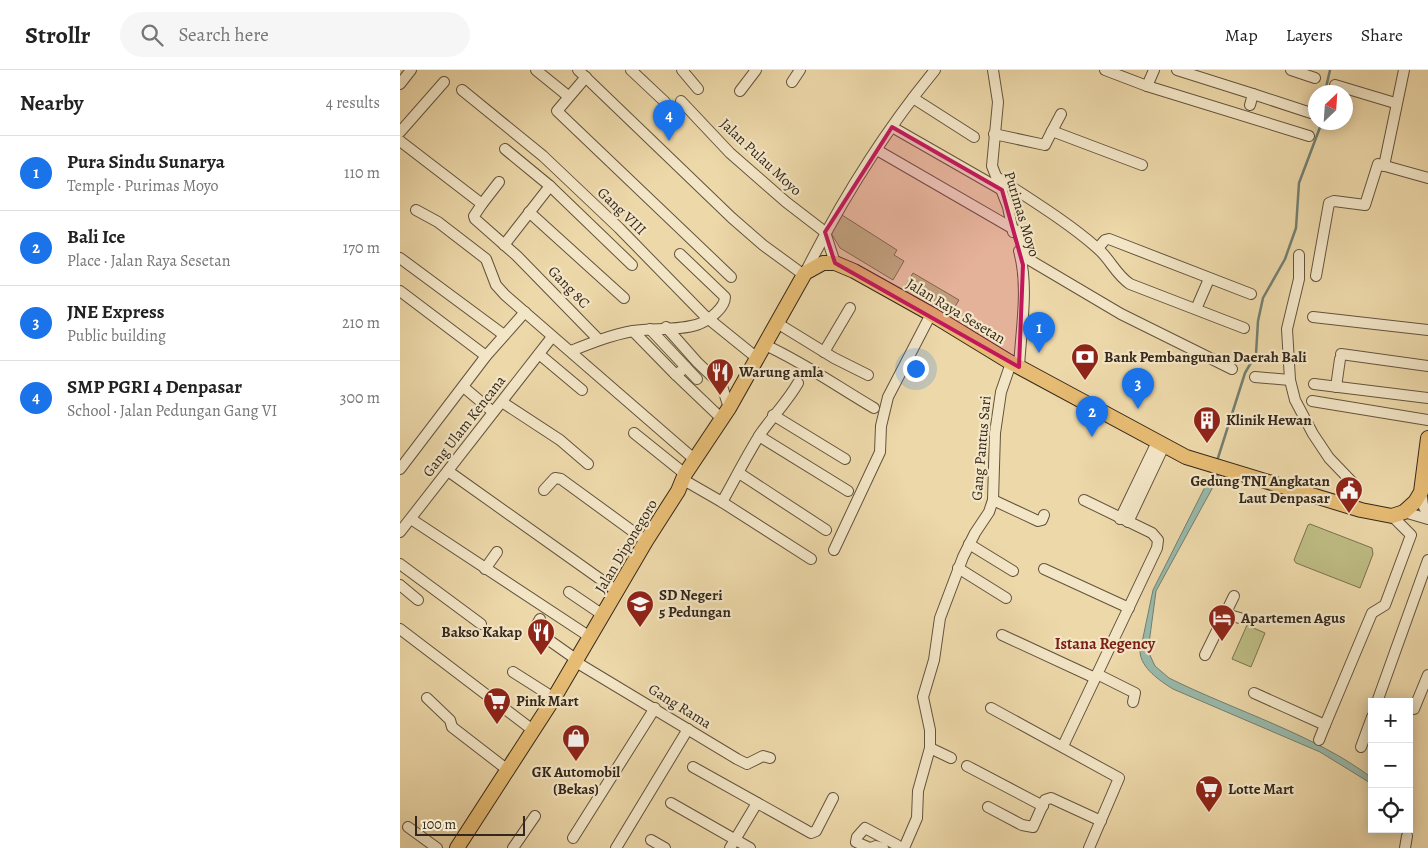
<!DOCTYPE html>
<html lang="en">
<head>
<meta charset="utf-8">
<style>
	body { margin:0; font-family:Alegreya,serif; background:#f6f6f6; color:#222 }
	.controls { position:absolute; right:15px; bottom:15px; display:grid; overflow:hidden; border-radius:0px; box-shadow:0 2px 12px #0003 }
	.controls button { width:45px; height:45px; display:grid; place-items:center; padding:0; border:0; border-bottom:1px solid #e0e0e0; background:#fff; color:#222; font:25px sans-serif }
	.compass { position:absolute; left:908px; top:15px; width:45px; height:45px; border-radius:50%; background:#fff; box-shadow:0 2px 12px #0003; rotate:25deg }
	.scale { position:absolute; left:15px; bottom:12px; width:110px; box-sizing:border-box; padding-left:5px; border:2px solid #34271b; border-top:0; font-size:14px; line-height:18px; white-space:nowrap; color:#34271b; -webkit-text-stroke:4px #f3e6c7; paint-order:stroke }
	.you { position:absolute; left:515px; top:298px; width:18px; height:18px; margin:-12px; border:4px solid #fff; border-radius:50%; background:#1a73e8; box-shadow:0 0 0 8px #1a73e833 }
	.badge { display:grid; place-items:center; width:32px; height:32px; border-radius:50%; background:#1a73e8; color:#fff; font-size:16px; font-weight:700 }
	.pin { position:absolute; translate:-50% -41px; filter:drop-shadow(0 1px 2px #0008) }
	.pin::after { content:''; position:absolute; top:26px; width:18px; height:15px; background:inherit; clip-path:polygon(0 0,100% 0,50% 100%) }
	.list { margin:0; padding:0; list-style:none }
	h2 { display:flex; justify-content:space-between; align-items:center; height:65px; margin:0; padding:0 20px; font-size:21px }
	h2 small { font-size:16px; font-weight:400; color:#767676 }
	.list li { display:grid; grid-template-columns:32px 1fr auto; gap:15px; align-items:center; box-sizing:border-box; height:75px; padding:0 20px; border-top:1px solid #e0e0e0 }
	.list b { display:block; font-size:19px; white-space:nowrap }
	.list p { margin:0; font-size:16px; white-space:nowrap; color:#767676 }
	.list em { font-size:16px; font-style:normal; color:#767676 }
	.icon { flex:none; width:28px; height:28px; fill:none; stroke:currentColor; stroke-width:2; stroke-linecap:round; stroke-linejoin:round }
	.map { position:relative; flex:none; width:1028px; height:778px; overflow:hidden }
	header { display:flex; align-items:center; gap:30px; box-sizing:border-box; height:70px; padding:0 25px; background:#fff; border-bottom:1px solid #e0e0e0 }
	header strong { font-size:24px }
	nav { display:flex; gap:28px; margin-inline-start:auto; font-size:18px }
	.search { width:350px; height:45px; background:#f6f6f6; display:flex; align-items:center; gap:12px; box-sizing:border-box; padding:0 18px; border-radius:28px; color:#767676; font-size:19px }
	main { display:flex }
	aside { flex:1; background:#fff }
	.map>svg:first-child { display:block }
	.green { fill:#bebd84; stroke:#797250 }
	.water { fill:#99b9ab; stroke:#717f71 }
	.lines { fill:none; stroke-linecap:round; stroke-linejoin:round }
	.stream { stroke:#717f71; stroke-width:2.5 }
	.minor-casing { stroke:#62533e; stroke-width:12 }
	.major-casing { stroke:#34271b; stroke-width:16 }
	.minor { stroke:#f3e6c7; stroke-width:10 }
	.major { stroke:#e6bc74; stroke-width:14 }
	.marked { fill:#c2185b; fill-opacity:0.2; stroke:#c2185b; stroke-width:4; stroke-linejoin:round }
	.labels { text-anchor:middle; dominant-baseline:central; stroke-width:4.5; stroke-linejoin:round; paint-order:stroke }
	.street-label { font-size:15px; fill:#34271b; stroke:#f3e6c7 }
	.poi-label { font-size:15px; font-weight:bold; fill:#34271b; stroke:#f3e6c7; text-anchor:start }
	.neighbourhood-label { font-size:16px; font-weight:bold; fill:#7a1f14; stroke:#f3e6c7 }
</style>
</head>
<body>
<header>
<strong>Strollr</strong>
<div class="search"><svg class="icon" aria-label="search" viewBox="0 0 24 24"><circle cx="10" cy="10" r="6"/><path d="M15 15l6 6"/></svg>Search here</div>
<nav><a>Map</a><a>Layers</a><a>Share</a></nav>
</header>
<main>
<aside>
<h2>Nearby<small>4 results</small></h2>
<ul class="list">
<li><span class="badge">1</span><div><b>Pura Sindu Sunarya</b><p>Temple · Purimas Moyo</p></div><em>110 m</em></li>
<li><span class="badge">2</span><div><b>Bali Ice</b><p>Place · Jalan Raya Sesetan</p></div><em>170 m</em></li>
<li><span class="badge">3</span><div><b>JNE Express</b><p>Public building</p></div><em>210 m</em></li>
<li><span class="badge">4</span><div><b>SMP PGRI 4 Denpasar</b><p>School · Jalan Pedungan Gang VI</p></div><em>300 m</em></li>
</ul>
</aside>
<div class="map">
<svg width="1028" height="778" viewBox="0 0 1028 778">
	<rect width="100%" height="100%" fill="#edd8a9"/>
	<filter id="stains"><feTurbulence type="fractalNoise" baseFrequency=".004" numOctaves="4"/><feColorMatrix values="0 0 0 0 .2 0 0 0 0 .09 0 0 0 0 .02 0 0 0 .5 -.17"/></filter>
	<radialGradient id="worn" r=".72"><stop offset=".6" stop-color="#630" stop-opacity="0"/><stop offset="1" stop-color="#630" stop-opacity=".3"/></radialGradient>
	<g class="green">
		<polygon points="442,145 497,180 494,185 504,191 493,210 440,178 431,163"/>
		<polygon points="513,203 559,230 550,245 505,217"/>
		<polygon points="910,454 972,478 973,484 960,518 896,493 894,490 908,455"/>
		<polygon points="847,555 865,563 851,597 832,589"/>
	</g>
	<path class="water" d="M 812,403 L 819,406 L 756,521 L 748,581 L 755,596 L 769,608 C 833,640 916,665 972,708 L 972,714 L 920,682 L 773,619 C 760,611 741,598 740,582 L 753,520 Z"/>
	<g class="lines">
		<g class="stream">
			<polyline points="925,22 930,0"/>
			<polyline points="817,391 845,303 856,284 858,251 863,228 885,189 896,158 899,113 922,52"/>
		</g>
		<g class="minor-casing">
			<g id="minor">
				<polyline points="136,0 168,26"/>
				<polyline points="178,0 332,148 363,175 404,205"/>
				<polyline points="231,0 265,32"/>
				<polyline points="282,0 298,19"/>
				<polyline points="593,0 598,32 592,96 608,137 613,162"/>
				<polyline points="705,0 747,16 909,66"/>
				<polyline points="777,0 853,24 850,35"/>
				<polyline points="891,0 915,8"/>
				<polyline points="186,7 157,41 331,207"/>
				<polyline points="392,12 400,0"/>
				<polyline points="0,14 11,0"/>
				<polyline points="935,15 995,33"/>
				<polyline points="747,16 754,0"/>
				<polyline points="62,20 143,86 219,158 305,246 357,288"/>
				<polyline points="340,21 356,0"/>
				<polyline points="853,24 911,43"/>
				<polyline points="513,28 574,67"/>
				<polyline points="281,31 330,83 386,132 425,162 435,193"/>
				<polyline points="492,57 602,120"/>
				<polyline points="652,61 661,44"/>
				<polyline points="0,62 44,12"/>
				<polyline points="594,64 645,75 652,61 742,95"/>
				<polyline points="0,71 82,134 74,146 75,149 117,186 199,270"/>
				<polyline points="105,79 150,116 232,195"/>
				<polyline points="477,80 617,161 628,189 721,244 832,299"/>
				<polyline points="984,96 1004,0"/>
				<path d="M 598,108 C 631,130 666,151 696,177 C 710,188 715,204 730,214 L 844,258"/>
				<polyline points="82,134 99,112"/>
				<polyline points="16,140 38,152 86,189 96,215 105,225 294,389"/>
				<polyline points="129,142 224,228"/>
				<polyline points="104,175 150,116"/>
				<polyline points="698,178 705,170 709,169 851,224"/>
				<path d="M 619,181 C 629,217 621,259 619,297"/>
				<polyline points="899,185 899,209 887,259 890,310 895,330 913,364 929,388 952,412 946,436"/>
				<polyline points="0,188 104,265"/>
				<path d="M 405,203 C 441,131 484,62 535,0"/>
				<polyline points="916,206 929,133 934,131 965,135 978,94 1028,108"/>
				<polyline points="0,221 86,286"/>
				<polyline points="796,239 809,209"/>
				<polyline points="913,247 1028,260"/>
				<polyline points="377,253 434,288 468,305"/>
				<polyline points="266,257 297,292 322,316 329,338"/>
				<polyline points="250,259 297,309"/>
				<polyline points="233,261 276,305"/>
				<path d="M 365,275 C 403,292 438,317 474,338"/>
				<path d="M 171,281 C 191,273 211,265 233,261 C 254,258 279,261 299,254 C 309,250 325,238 325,227 L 280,184"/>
				<polyline points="424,282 450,238"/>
				<polyline points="139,284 182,320"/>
				<polyline points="941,284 1028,296"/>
				<polyline points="286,297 276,305 322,349"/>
				<polyline points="855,307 890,310"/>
				<polyline points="914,314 1028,328"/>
				<polyline points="936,317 940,289"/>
				<polyline points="67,320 93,342"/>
				<polyline points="912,331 1028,350"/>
				<polyline points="102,332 160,370 188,394"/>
				<polyline points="373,345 445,389"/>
				<polyline points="234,363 285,404"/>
				<polyline points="359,366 448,421"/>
				<polyline points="0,399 86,286 125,242"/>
				<polyline points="48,401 217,521"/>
				<polyline points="339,403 426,460"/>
				<path d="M 282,409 L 322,432 C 335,409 347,385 361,363 C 373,346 387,332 398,313"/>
				<polyline points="144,420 155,408 161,409 246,471"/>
				<polyline points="1021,422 1023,435 1028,445"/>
				<polyline points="593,430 638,451 642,450 644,445"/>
				<polyline points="322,432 411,489"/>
				<polyline points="1004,442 1028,449"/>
				<polyline points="11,449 190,567"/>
				<polyline points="720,449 757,372"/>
				<polyline points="728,452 764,376"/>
				<polyline points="0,462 152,267"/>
				<polyline points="569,474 613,501"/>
				<polyline points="434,480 480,382 481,356 488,327 531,244"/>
				<polyline points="0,494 81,554"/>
				<polyline points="558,498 606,528"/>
				<polyline points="85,499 97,482"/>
				<polyline points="644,499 729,538"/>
				<polyline points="0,515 18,530"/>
				<polyline points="169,522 203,545"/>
				<polyline points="826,544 843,549"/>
				<polyline points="140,549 135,558 136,561 177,590"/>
				<polyline points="0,559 134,661"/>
				<polyline points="602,565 695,608"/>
				<polyline points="805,585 834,526"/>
				<polyline points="176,592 337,689 347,694 363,686 370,688"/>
				<polyline points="113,602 154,628"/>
				<polyline points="697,604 735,623 733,632"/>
				<polyline points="854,623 925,655 972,543 985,535 1011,465 992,446"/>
				<polyline points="27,628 50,650 52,657 109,701"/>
				<polyline points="977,632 1028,490"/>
				<polyline points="591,638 719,708 689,778"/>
				<polyline points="1014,639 1028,605"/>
				<polyline points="919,670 925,655"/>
				<polyline points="663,676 757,478 758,470 752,463 684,430"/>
				<polyline points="961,677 972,647"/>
				<polyline points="530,678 551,688"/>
				<polyline points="567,696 643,736"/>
				<polyline points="293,697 411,763 416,761 433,728"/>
				<polyline points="271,733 350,778"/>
				<polyline points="588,737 622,755 633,757 645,730 651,728 701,751"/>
				<polyline points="8,757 37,778"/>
				<polyline points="173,768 255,638"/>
				<polyline points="251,770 265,778"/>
				<polyline points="113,778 135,746"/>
				<polyline points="216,778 288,659"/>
				<polyline points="330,778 357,733"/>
				<polyline points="470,778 456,772 457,767 465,758 497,775 498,778"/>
				<polyline points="471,778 476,776 483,778"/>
				<polyline points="504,778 517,748 518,721 530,678 530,660 523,627 534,590 540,548 563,487 575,463 589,442 593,430 595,363 601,322 611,293"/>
				<polyline points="1005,778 1007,766"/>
			</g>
		</g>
		<g class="major-casing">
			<polyline id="major" points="57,778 154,628 246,471 278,421 285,404 329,338 405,203 423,193 435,193 454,201 531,244 608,291 786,387 961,440 992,446 1004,442 1015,432 1021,422 1028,368"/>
		</g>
		<use href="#minor" class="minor"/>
		<use href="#major" class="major"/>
	</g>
	<path class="marked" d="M 492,57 L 602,120 L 623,195 L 619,297 L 435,193 L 425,162 Z"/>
	<defs>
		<g id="bank-pin" transform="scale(1.4375)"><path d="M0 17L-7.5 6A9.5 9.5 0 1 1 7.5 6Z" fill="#8f2418" stroke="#f3e6c7"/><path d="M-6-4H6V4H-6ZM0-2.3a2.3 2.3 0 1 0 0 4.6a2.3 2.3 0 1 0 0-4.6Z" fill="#fff"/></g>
		<g id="restaurant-pin" transform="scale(1.4375)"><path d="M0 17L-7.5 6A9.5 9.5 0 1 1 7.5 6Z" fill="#8f2418" stroke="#f3e6c7"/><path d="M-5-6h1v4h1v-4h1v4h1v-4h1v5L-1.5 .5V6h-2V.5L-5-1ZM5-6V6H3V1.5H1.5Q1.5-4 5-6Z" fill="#fff"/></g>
		<g id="building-pin" transform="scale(1.4375)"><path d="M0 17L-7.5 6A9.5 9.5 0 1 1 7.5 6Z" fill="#8f2418" stroke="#f3e6c7"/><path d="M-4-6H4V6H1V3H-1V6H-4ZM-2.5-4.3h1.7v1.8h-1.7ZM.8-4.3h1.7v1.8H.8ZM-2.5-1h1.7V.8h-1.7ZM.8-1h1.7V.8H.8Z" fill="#fff"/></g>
		<g id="civic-pin" transform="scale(1.4375)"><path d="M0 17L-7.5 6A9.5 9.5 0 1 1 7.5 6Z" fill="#8f2418" stroke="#f3e6c7"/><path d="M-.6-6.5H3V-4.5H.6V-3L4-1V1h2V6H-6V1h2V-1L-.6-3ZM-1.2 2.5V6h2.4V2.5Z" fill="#fff"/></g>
		<g id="school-pin" transform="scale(1.4375)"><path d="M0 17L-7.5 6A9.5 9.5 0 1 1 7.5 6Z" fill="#8f2418" stroke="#f3e6c7"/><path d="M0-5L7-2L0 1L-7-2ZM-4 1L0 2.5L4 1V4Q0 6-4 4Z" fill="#fff"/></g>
		<g id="hotel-pin" transform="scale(1.4375)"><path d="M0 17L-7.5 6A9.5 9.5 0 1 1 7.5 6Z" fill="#8f2418" stroke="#f3e6c7"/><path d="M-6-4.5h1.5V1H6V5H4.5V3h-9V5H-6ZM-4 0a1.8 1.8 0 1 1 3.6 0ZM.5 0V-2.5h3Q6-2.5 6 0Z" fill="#fff"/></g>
		<g id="supermarket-pin" transform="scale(1.4375)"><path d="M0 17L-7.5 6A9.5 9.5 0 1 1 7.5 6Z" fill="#8f2418" stroke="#f3e6c7"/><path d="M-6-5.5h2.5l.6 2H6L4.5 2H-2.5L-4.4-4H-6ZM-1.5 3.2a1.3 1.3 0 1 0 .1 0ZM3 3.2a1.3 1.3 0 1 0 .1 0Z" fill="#fff"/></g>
		<g id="shop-pin" transform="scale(1.4375)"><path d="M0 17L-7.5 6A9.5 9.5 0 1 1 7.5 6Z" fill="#8f2418" stroke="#f3e6c7"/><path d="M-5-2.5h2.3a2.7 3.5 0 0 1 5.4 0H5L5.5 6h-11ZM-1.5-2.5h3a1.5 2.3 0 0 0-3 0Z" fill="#fff"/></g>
	</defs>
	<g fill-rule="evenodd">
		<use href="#bank-pin" x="685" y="287"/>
		<use href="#restaurant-pin" x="320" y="302"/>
		<use href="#building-pin" x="807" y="350"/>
		<use href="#civic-pin" x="949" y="420"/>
		<use href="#school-pin" x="240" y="534"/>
		<use href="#hotel-pin" x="822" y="548"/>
		<use href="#restaurant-pin" x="141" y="562"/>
		<use href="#supermarket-pin" x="97" y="631"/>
		<use href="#shop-pin" x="176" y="668"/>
		<use href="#supermarket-pin" x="809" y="719"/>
	</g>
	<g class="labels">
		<g class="street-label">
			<text transform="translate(361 87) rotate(43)">Jalan Pulau Moyo</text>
			<text transform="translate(222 141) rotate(44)">Gang VIII</text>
			<text transform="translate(622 144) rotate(73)">Purimas Moyo</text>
			<text transform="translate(169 217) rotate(46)">Gang 8C</text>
			<text transform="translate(556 241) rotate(31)">Jalan Raya Sesetan</text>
			<text transform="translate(64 356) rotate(-52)">Gang Ulam Kencana</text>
			<text transform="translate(581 378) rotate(-85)">Gang Pantus Sari</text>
			<text transform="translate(226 476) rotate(-59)">Jalan Diponegoro</text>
			<text transform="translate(280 636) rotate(32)">Gang Rama</text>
		</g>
		<g class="poi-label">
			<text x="704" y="287">Bank Pembangunan Daerah Bali</text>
			<text x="339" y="302">Warung amla</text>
			<text x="826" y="350">Klinik Hewan</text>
			<text x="930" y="411" text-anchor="end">Gedung TNI Angkatan<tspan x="930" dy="17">Laut Denpasar</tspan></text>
			<text x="259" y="525">SD Negeri<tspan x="259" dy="17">5 Pedungan</tspan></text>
			<text x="841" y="548">Apartemen Agus</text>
			<text x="122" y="562" text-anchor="end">Bakso Kakap</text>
			<text x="116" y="631">Pink Mart</text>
			<text x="176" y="702" text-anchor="middle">GK Automobil<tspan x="176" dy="17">(Bekas)</tspan></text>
			<text x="828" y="719">Lotte Mart</text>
		</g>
		<g class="neighbourhood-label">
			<text x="705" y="574">Istana Regency</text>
		</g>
	</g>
	<rect width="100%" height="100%" filter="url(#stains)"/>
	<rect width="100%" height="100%" fill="url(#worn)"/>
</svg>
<div class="controls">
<button>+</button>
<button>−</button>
<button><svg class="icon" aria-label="locate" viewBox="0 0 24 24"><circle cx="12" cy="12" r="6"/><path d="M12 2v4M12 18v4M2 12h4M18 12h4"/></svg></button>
</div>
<svg class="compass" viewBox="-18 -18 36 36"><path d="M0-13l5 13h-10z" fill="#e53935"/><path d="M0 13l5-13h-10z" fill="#767676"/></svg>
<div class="scale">100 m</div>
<div class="you"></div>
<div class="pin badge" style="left:639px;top:283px">1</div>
<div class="pin badge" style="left:692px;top:367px">2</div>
<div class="pin badge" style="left:738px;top:339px">3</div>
<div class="pin badge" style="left:269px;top:71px">4</div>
</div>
</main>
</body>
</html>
